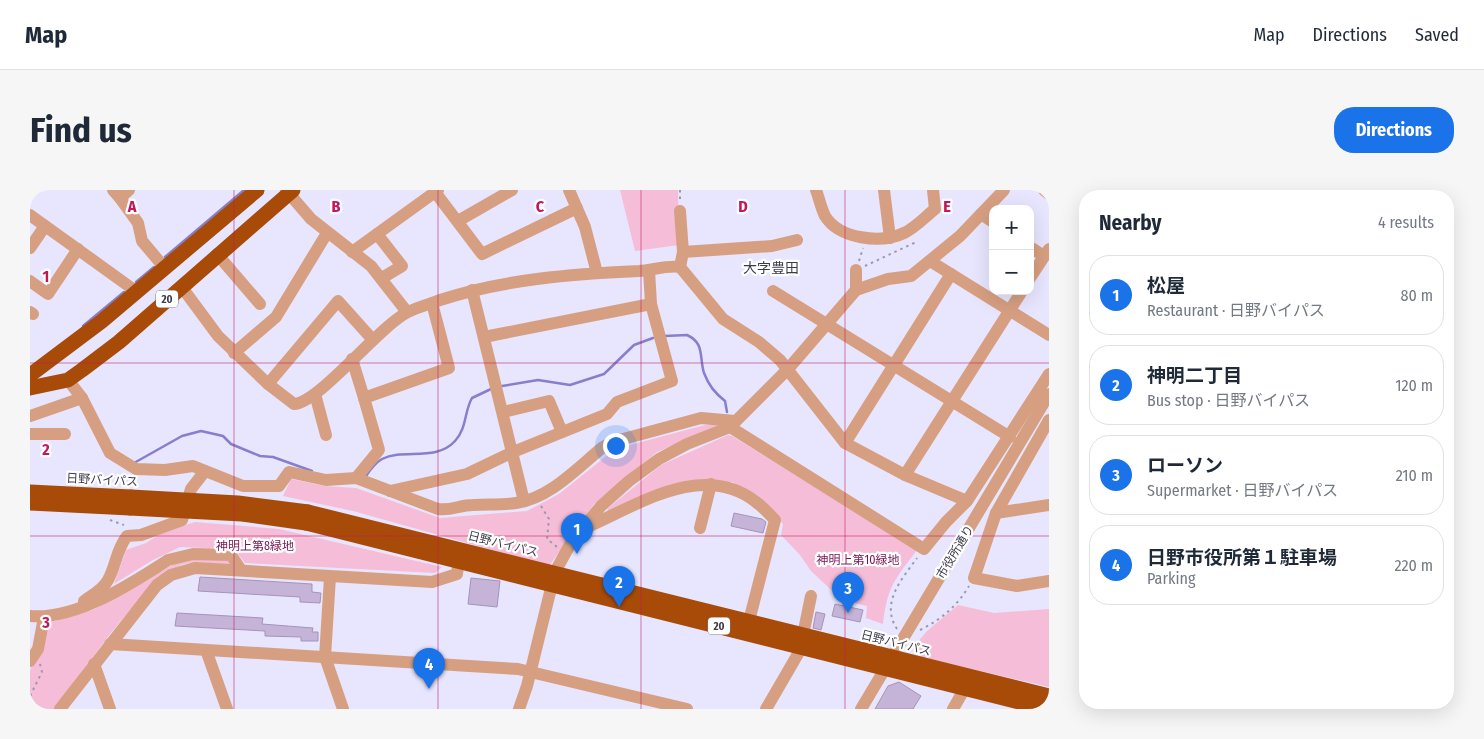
<!DOCTYPE html>
<html lang="en">
<head>
<meta charset="utf-8">
<style>
	body { margin:0; font-family:"Fira Sans Condensed","Noto Sans JP",sans-serif; background:#f6f6f7; color:#1f2937 }
	.controls { position:absolute; right:15px; top:15px; display:grid; overflow:hidden; border-radius:10px; box-shadow:0 5px 20px #0002 }
	.controls button { width:45px; height:45px; display:grid; place-items:center; padding:0; border:0; border-bottom:1px solid #e0e1e3; background:#fff; color:#1f2937; font:25px sans-serif }
	.you { position:absolute; left:585px; top:255px; width:18px; height:18px; margin:-12px; border:4px solid #fff; border-radius:50%; background:#1a73e8; box-shadow:0 0 0 8px #1a73e833 }
	.badge { display:grid; place-items:center; width:32px; height:32px; border-radius:50%; background:#1a73e8; color:#fff; font-size:16px; font-weight:700 }
	.pin { position:absolute; translate:-50% -41px; filter:drop-shadow(0 1px 2px #0008) }
	.pin::after { content:''; position:absolute; top:26px; width:18px; height:15px; background:inherit; clip-path:polygon(0 0,100% 0,50% 100%) }
	.list { margin:0; padding:0; list-style:none }
	h2 { display:flex; justify-content:space-between; align-items:center; height:65px; margin:0; padding:0 20px; font-size:21px }
	h2 small { font-size:16px; font-weight:400; color:#747a83 }
	.list li { display:grid; grid-template-columns:32px 1fr auto; gap:15px; align-items:center; box-sizing:border-box; height:80px; margin:0 10px 10px; padding:0 10px; border:1px solid #e0e1e3; border-radius:20px }
	.list b { display:block; font-size:19px; white-space:nowrap }
	.list p { margin:0; font-size:16px; white-space:nowrap; color:#747a83 }
	.list em { font-size:16px; font-style:normal; color:#747a83 }
	.map { position:relative; flex:none; width:1019px; height:519px; overflow:hidden; border-radius:20px }
	header { display:flex; align-items:center; gap:30px; box-sizing:border-box; height:70px; padding:0 25px; background:#fff; border-bottom:1px solid #e0e1e3 }
	header strong { font-size:24px }
	nav { display:flex; gap:28px; margin-inline-start:auto; font-size:18px }
	.intro { display:flex; align-items:center; justify-content:space-between; box-sizing:border-box; height:120px; padding:0 30px }
	h1 { margin:0; font-size:35px }
	.button { padding:12px 22px; border-radius:20px; background:#1a73e8; color:#fff; font-size:18px; font-weight:700 }
	main { display:flex; gap:30px; padding:0 30px }
	aside { flex:1; background:#fff; border-radius:20px; box-shadow:0 5px 20px #0002 }
	.map>svg:first-child { display:block }
	.green { fill:#f5bdd8 }
	.lines { fill:none; stroke-linecap:round; stroke-linejoin:round }
	.stream { stroke:#877ecc; stroke-width:2.5 }
	.building { fill:#c5b3d8; stroke:#a594b7 }
	.path { stroke:#9a99ad; stroke-width:2; stroke-dasharray:2.5 4; stroke-linecap:butt }
	.minor { stroke:#d79f82; stroke-width:12 }
	.highway { stroke:#a84b08; stroke-width:15 }
	.highway-bridge { stroke:#a84b08; stroke-width:15 }
	.grid { fill:none; stroke:#c2185b; stroke-width:1; stroke-opacity:0.55 }
	.labels { text-anchor:middle; dominant-baseline:central; stroke-width:4.5; stroke-linejoin:round; paint-order:stroke }
	.shield { fill:#fff; stroke:#767580; stroke-width:1 }
	.shield-label { font-size:11px; font-weight:bold; fill:#3b3a4a }
	.street-label { font-size:12px; fill:#3b3a4a; stroke:#fff }
	.park-label { font-size:12px; fill:#771553; stroke:#fff }
	.neighbourhood-label { font-size:14px; fill:#3b3a4a; stroke:#fff }
	.grid-label { font-size:16px; text-anchor:middle; font-weight:bold; fill:#c2185b; stroke:#fff; stroke-width:4.5; stroke-linejoin:round; paint-order:stroke }
</style>
</head>
<body>
<header>
<strong>Map</strong>
<nav><a>Map</a><a>Directions</a><a>Saved</a></nav>
</header>
<div class="intro"><h1>Find us</h1><a class="button">Directions</a></div>
<main>
<div class="map">
<svg width="1019" height="519" viewBox="0 0 1019 519">
	<rect width="100%" height="100%" fill="#e7e6fe"/>
	<g class="green">
		<polygon points="590,0 648,0 649,55 605,61"/>
		<polygon points="692,234 627,262 564,314 519,376 323,321 253,306 261,289 295,296 326,298 410,328 497,321 529,304 585,259 675,235"/>
		<path d="M 698,245 L 702,246 L 887,360 C 865,389 857,397 853,434 L 836,428 L 837,416 L 812,410 L 781,381 L 770,365 L 751,345 L 753,334 L 731,308 L 702,292 L 661,291 L 582,325 L 577,319 L 631,275 Z"/>
		<polygon points="165,332 249,339 412,377 405,383 215,373 204,359 150,357 121,371 84,394 96,360 116,353 133,342"/>
		<path d="M 153,369 L 196,369 L 201,375 C 187,375 168,371 155,374 C 115,386 52,484 25,519 L 0,519 L 0,480 L 11,458 L 18,433 L 65,419 Z"/>
		<polygon points="928,415 964,423 1019,419 1019,497 891,467 885,455 897,441"/>
	</g>
	<g class="lines">
		<g class="stream">
			<polyline points="135,67 214,0"/>
			<polyline points="106,92 124,77"/>
			<polyline points="53,136 94,102"/>
			<path d="M 635,146 L 657,145 C 675,153 669,167 674,183 C 679,196 685,203 695,211 L 697,222"/>
			<polyline points="472,196 508,190 540,195 574,184 604,155 623,148"/>
			<polyline points="104,273 152,246 171,241 193,246 201,254 230,266 243,267 282,281"/>
			<path d="M 336,286 C 340,280 345,273 352,269 C 374,258 406,272 425,251 C 437,238 434,222 442,208 L 461,199"/>
		</g>
	</g>
	<g class="building">
		<polygon points="704,323 732,329 736,332 733,343 701,336"/>
		<polygon points="170,387 282,394 282,402 291,403 290,413 270,412 270,407 168,401"/>
		<polygon points="441,388 470,391 467,417 438,414"/>
		<polygon points="805,414 833,420 830,432 802,426"/>
		<polygon points="786,422 795,424 791,440 783,438"/>
		<polygon points="147,423 233,428 232,434 283,438 282,442 288,442 288,451 271,451 271,447 235,446 235,441 145,436"/>
		<polygon points="869,492 891,506 883,519 845,519 858,496"/>
	</g>
	<g class="lines">
		<g class="path">
			<polyline points="650,0 650,12"/>
			<polyline points="829,71 833,58"/>
			<polyline points="835,76 884,53 884,49"/>
			<polyline points="511,316 519,329 517,349 527,357"/>
			<polyline points="80,330 94,335"/>
			<path d="M 867,439 C 850,413 872,389 887,368"/>
			<path d="M 890,440 C 912,429 927,416 939,396"/>
			<polyline points="0,519 1,504 12,482 10,474"/>
		</g>
		<g class="minor">
			<polyline points="83,0 90,8 99,0"/>
			<polyline points="256,0 281,29 341,76 377,122"/>
			<polyline points="539,0 555,37 567,83"/>
			<path d="M 786,0 C 789,8 791,18 795,26 C 809,49 851,54 874,43 C 885,38 895,27 905,19 L 903,0"/>
			<polyline points="854,0 860,48"/>
			<polyline points="1014,0 1019,4"/>
			<polyline points="405,2 452,64 547,18"/>
			<polyline points="90,8 108,33 112,51 134,77"/>
			<polyline points="650,21 653,62"/>
			<polyline points="951,24 963,32"/>
			<polyline points="0,25 107,102"/>
			<polyline points="428,31 482,0"/>
			<polyline points="347,44 372,76 352,88"/>
			<polyline points="1000,57 1014,66"/>
			<polyline points="0,58 15,36"/>
			<polyline points="322,62 408,0"/>
			<polyline points="187,64 230,114"/>
			<polyline points="900,71 1019,145"/>
			<polyline points="650,77 653,62 742,56 767,50"/>
			<polyline points="826,80 826,100"/>
			<polyline points="1000,88 1019,59"/>
			<polyline points="0,91 18,104 48,59"/>
			<path d="M 151,96 L 188,146 L 238,194 L 264,214 C 290,212 348,137 378,122 C 388,117 400,114 410,110 C 475,89 542,84 609,81 C 623,80 637,75 650,77 L 693,129 L 729,152 L 750,170 L 815,253 L 875,285 L 937,311 L 1019,184"/>
			<polyline points="442,100 494,311"/>
			<polyline points="743,101 980,247"/>
			<polyline points="0,122 3,124"/>
			<polyline points="454,147 621,114"/>
			<polyline points="204,163 246,127 297,43"/>
			<polyline points="322,169 334,208 419,178 402,113"/>
			<path d="M 38,190 L 52,208 L 80,263 L 106,279 L 135,280 L 163,276 L 213,296 L 249,296 L 259,282 L 296,290 L 326,288 L 408,319 C 421,321 430,315 443,315 C 457,314 472,315 486,313 C 520,308 547,278 573,257 L 582,252 L 671,228 L 705,231"/>
			<polyline points="238,194 308,111 343,150"/>
			<polyline points="285,204 296,245"/>
			<polyline points="473,222 519,211 532,242"/>
			<polyline points="0,226 52,208"/>
			<polyline points="1019,230 966,323 944,388 987,396 1019,391"/>
			<polyline points="700,237 894,359 916,332 937,311"/>
			<polyline points="0,244 35,244"/>
			<polyline points="815,253 921,84"/>
			<polyline points="875,285 992,101"/>
			<polyline points="326,288 349,260 334,208"/>
			<polyline points="360,301 437,284 483,262 577,224 587,212 642,191 621,114 619,80"/>
			<polyline points="966,323 1019,315"/>
			<path d="M 555,338 C 606,316 673,270 726,312 C 733,317 739,324 745,330 L 719,431"/>
			<polyline points="670,338 681,294"/>
			<polyline points="300,387 295,467 313,519"/>
			<path d="M 54,411 C 62,405 73,400 78,390 C 86,376 86,360 97,346 L 111,345 L 152,330 L 161,299 L 175,281"/>
			<path d="M 0,426 C 46,430 101,394 138,370 L 163,364 L 201,365 L 211,380"/>
			<polyline points="773,445 781,406"/>
			<polyline points="80,454 488,479 657,519"/>
			<polyline points="176,460 197,519"/>
			<polyline points="0,471 8,459 14,427"/>
			<polyline points="64,474 80,519"/>
			<polyline points="30,519 127,395 141,385 165,378 402,392 427,384 429,370"/>
			<polyline points="489,519 497,496 525,382 542,351 571,316 599,291 629,269 657,254 700,237 758,179 826,100 858,89 881,86 930,46 974,0"/>
			<polyline points="736,519 772,457"/>
			<polyline points="831,519 1019,204"/>
			<polyline points="923,519 935,498"/>
		</g>
		<g class="highway">
			<polyline points="0,185 72,131 227,0"/>
			<polyline points="0,198 38,190 52,180 89,152 263,0"/>
			<polyline points="0,302 101,307"/>
			<polyline points="0,313 100,318"/>
			<polyline points="278,322 1019,506"/>
			<polyline points="276,333 1017,519"/>
		</g>
		<g class="highway-bridge">
			<polyline points="101,307 208,313 278,322"/>
			<polyline points="100,318 212,324 276,333"/>
		</g>
	</g>
	<path class="grid" d="M 204,0 L 204,519M 408,0 L 408,519M 611,0 L 611,519M 815,0 L 815,519M 0,173 L 1019,173M 0,346 L 1019,346"/>
	<g class="labels">
		<g class="shield">
			<rect x="126" y="100.5" width="22" height="17" rx="4"/>
			<rect x="678" y="427.5" width="22" height="17" rx="4"/>
		</g>
		<g class="shield-label">
			<text x="137" y="109">20</text>
			<text x="689" y="436">20</text>
		</g>
		<g class="street-label">
			<text transform="translate(72 290) rotate(3)">日野バイパス</text>
			<text transform="translate(473 354) rotate(14)">日野バイパス</text>
			<text transform="translate(925 362) rotate(-59)">市役所通り</text>
			<text transform="translate(866 453) rotate(14)">日野バイパス</text>
		</g>
		<g class="park-label">
			<text x="225" y="356">神明上第8緑地</text>
			<text x="828" y="370">神明上第10緑地</text>
		</g>
		<g class="neighbourhood-label">
			<text x="741" y="78">大字豊田</text>
		</g>
	</g>
	<g class="grid-label">
		<text x="102" y="22">A</text>
		<text x="306" y="22">B</text>
		<text x="510" y="22">C</text>
		<text x="713" y="22">D</text>
		<text x="917" y="22">E</text>
		<text x="16" y="92">1</text>
		<text x="16" y="265">2</text>
		<text x="16" y="438">3</text>
	</g>
</svg>
<div class="controls">
<button>+</button>
<button>−</button>
</div>
<div class="you"></div>
<div class="pin badge" style="left:547px;top:364px">1</div>
<div class="pin badge" style="left:589px;top:417px">2</div>
<div class="pin badge" style="left:818px;top:423px">3</div>
<div class="pin badge" style="left:399px;top:499px">4</div>
</div>
<aside>
<h2>Nearby<small>4 results</small></h2>
<ul class="list">
<li><span class="badge">1</span><div><b>松屋</b><p>Restaurant · 日野バイパス</p></div><em>80 m</em></li>
<li><span class="badge">2</span><div><b>神明二丁目</b><p>Bus stop · 日野バイパス</p></div><em>120 m</em></li>
<li><span class="badge">3</span><div><b>ローソン</b><p>Supermarket · 日野バイパス</p></div><em>210 m</em></li>
<li><span class="badge">4</span><div><b>日野市役所第１駐車場</b><p>Parking</p></div><em>220 m</em></li>
</ul>
</aside>
</main>
</body>
</html>
